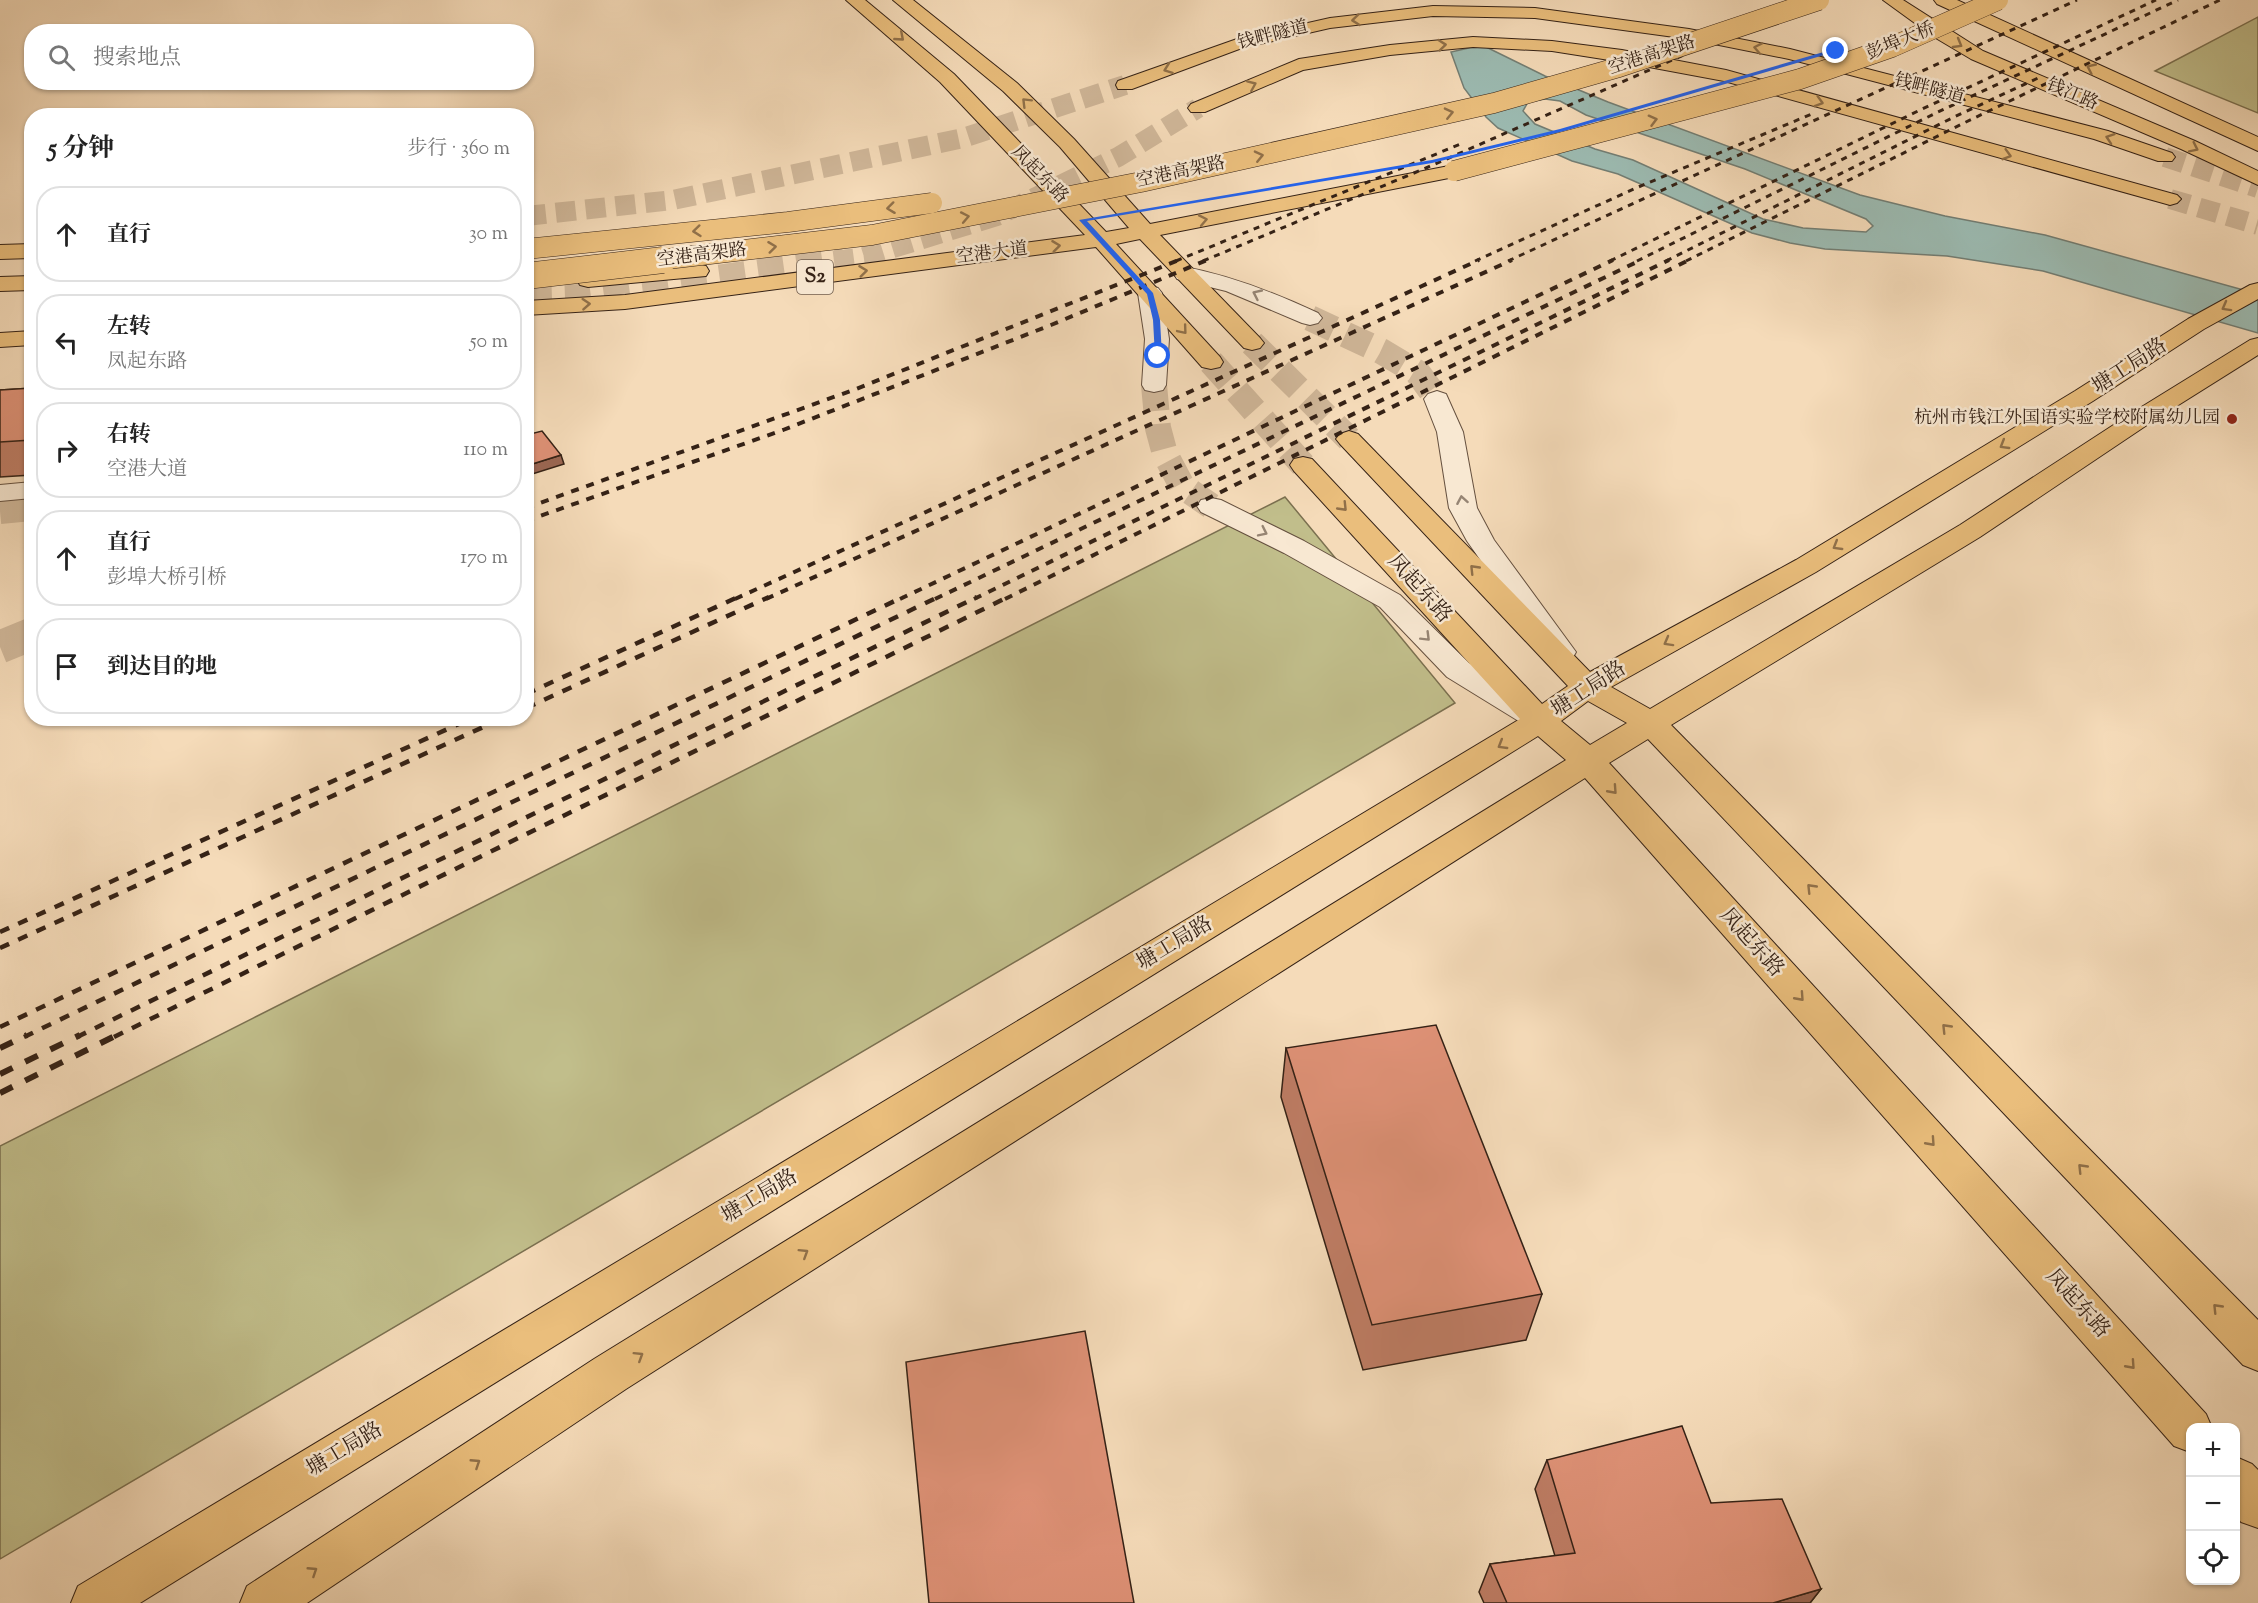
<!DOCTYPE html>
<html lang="zh">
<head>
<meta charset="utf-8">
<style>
	body { margin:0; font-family:"Sorts Mill Goudy","Noto Serif SC",serif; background:#f6f6f6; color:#222 }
	.controls { position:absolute; right:18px; bottom:18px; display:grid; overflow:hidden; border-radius:12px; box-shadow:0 2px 4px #0004 }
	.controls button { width:54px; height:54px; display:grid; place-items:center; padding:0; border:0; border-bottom:2px solid #e0e0e0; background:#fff; color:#222; font:30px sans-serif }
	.stop { position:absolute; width:18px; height:18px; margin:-14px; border:4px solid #2563eb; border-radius:50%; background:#fff }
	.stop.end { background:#2563eb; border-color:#fff; box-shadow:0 2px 6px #0008 }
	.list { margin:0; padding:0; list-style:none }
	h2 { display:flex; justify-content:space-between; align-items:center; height:78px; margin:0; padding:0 24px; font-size:26px }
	h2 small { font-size:20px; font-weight:400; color:#767676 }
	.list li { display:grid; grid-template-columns:39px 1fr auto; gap:18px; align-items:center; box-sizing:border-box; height:96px; margin:0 12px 12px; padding:0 12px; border:2px solid #e0e0e0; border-radius:24px }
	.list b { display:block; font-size:22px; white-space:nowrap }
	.list p { margin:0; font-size:20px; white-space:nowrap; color:#767676 }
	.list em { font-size:20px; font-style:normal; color:#767676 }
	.icon { flex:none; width:33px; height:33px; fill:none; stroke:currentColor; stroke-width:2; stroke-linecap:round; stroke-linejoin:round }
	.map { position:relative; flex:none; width:2258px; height:1603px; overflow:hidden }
	.search { position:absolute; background:#fff; box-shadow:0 2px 4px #0004; left:24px; top:24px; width:510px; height:66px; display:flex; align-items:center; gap:15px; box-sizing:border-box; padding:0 21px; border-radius:24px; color:#767676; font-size:22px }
	.panel { position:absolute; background:#fff; box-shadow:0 2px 4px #0004; left:24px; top:108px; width:510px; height:618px; border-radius:24px }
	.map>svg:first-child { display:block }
	.green { fill:#c1be8b; stroke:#7b7050; stroke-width:1.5 }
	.water { fill:#9cbbb2; stroke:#737e74; stroke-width:1.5; fill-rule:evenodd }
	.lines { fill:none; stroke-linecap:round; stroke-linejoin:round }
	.minor-tunnel-far1 { stroke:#cfb698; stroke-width:26; stroke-dasharray:26 13; stroke-linecap:butt }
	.minor-tunnel { stroke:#cfb698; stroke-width:33; stroke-dasharray:33 16; stroke-linecap:butt }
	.major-tunnel-far1 { stroke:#cfb698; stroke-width:20; stroke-dasharray:20 10; stroke-linecap:butt }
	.major-tunnel { stroke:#cfb698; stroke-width:26; stroke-dasharray:26 13; stroke-linecap:butt }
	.minor-casing { stroke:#65503f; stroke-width:2 }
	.major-casing { stroke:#352216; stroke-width:2 }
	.highway-casing { stroke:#352216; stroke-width:2 }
	.minor { fill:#f8e8d2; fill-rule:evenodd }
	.major { fill:#eabe7c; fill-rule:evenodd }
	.highway { fill:#eabe7c; fill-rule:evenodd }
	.rail-far3 { stroke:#352216; stroke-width:3; stroke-dasharray:6 6; stroke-linecap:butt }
	.rail-far2 { stroke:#352216; stroke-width:4; stroke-dasharray:8 8; stroke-linecap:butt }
	.rail-far1 { stroke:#352216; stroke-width:4.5; stroke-dasharray:10 10; stroke-linecap:butt }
	.rail { stroke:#352216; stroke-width:6; stroke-dasharray:14 14; stroke-linecap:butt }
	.major-bridge-casing { stroke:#352216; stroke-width:21; stroke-linecap:butt }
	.highway-bridge-far1-casing { stroke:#352216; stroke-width:21; stroke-linecap:butt }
	.highway-bridge-casing { stroke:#352216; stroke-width:27; stroke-linecap:butt }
	.major-bridge { stroke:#eabe7c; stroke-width:20 }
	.highway-bridge-far1 { stroke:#eabe7c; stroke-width:20 }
	.highway-bridge { stroke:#eabe7c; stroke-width:26 }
	.wall { fill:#bf7d65; stroke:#352216; stroke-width:1.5 }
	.shaded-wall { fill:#9b6653; stroke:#352216; stroke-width:1.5 }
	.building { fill:#de9176; stroke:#352216; stroke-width:1.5 }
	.oneway { stroke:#907049 }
	.oneway2 { stroke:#968574 }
	.route { fill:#2563eb }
	.poi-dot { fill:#8f2418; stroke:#f8e8d2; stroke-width:2 }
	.labels { text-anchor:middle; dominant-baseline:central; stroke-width:5; stroke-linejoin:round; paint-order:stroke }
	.far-street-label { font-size:18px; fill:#352216; stroke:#f8e8d2 }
	.far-poi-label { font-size:18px; fill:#352216; stroke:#f8e8d2; text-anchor:end }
	.shield { fill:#f8e8d2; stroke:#705d4e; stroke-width:1.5 }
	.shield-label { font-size:20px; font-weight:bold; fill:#352216 }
	.street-label { font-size:21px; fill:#352216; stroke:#f8e8d2 }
</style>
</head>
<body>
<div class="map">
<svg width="2258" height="1603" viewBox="0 0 2258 1603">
	<rect width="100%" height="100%" fill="#f5dbb9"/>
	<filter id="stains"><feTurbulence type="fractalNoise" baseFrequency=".00333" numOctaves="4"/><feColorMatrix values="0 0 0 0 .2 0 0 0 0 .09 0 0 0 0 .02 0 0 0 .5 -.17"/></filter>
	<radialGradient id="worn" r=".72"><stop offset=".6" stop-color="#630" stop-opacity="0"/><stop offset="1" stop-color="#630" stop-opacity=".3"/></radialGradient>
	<g class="green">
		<polygon points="2258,17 2258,113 2155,71"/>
		<polygon points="1285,497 1455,703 0,1559 0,1146"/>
	</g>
	<path class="water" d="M 1482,45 L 1545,76 L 1608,102 L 1860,195 L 1945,216 L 2045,235 L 2258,294 L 2258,333 L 2043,271 L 1947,256 L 1825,249 L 1790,243 L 1752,233 L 1618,174 L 1572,161 L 1498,128 L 1486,117 L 1464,88 L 1451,52 ZM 1545,99 L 1560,101 L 1586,115 L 1745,169 L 1866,219 L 1873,226 L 1866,232 L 1803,228 L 1763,219 L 1633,160 L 1595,149 L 1535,124 L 1523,111 L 1528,102 Z"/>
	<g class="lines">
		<g class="minor-tunnel-far1">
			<polyline points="1310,318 1381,351 1418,373 1437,399"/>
			<polyline points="1154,385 1158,428 1165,454 1182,486 1211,506"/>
			<polyline points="0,511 32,508"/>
		</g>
		<polyline class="minor-tunnel" points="0,647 32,634"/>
		<g class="major-tunnel-far1">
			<polyline points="2165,157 2258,188"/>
			<polyline points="2170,199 2258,225"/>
			<polyline points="526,216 673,200 963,138 1125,85"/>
			<polyline points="834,261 864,257 997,216 1118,157 1198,108"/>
		</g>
		<g class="major-tunnel">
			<polyline points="526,299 581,297 844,260"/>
			<polyline points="1252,343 1349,439"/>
			<polyline points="1211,362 1303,465"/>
		</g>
		<g class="minor-casing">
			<g id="minor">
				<path d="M 1185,267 C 1232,276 1275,293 1318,313 L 1322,318 L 1318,323 L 1310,325 L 1302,323 L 1226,291 L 1177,279 L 1174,274 L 1177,269 Z"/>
				<polygon points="1150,286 1158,288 1162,293 1169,339 1166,385 1163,390 1154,392 1145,390 1142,385 1145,339 1138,293 1142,288"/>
				<polygon points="1437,391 1446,394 1463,432 1477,508 1494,540 1576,652 1572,659 1561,662 1550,659 1467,541 1449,508 1437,432 1424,399 1428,394"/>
				<polygon points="32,482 32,498 0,501 0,485"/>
				<polygon points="1211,498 1221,500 1304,541 1400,595 1469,663 1547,711 1552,718 1547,725 1536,729 1525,725 1447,677 1380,607 1284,553 1201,512 1197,506 1201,500"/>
			</g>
		</g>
		<g class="major-casing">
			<g id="major">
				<polygon points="846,0 865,0 954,74 1106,232 1129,228 1060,147 1003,91 893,0 913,0 1017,83 1074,139 1150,224 1454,165 1461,167 1464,171 1461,175 1454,177 1160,235 1260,338 1264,343 1260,348 1252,350 1244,348 1140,239 1116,244 1220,357 1223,362 1220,367 1211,369 1202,367 1096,247 625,309 526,315 526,301 625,295 1085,235 940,82"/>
				<polygon points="1883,0 1903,0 1983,51 2195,141 2258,171 2258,185 2181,149 1971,59 1934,37"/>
				<polygon points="1934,0 1957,0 2258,137 2258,151 1937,4"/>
				<polygon points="1433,6 1535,8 1689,29 1790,49 2108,131 2172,153 2175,157 2172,161 2158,161 2094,139 1789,59 1689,39 1535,18 1433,16 1330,28 1242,48 1132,89 1118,89 1116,85 1118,81 1237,39 1330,18"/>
				<polygon points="1473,37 1552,41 1622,50 1726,70 2177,195 2181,199 2177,203 2170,205 2163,203 1724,81 1622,62 1552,51 1473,47 1390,55 1303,70 1205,112 1191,112 1188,108 1191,104 1299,59 1390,45"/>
				<polygon points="32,244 32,258 0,259 0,245"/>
				<polygon points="698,264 706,266 709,271 706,276 588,287 580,285 577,280 580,275 588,273"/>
				<path d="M 2258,283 L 2258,299 L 2204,329 L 2093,401 L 1816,572 L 1611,687 L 1650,709 L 1960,525 L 2135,411 L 2250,340 L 2258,338 L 2258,355 L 2153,421 L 1980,537 L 1671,725 L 2258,1320 L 2258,1371 L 2243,1365 L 1648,739 L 1609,763 L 2206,1414 L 2212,1428 L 2190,1428 L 2190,1452 L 2174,1446 L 1585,778 L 626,1389 L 307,1603 L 240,1603 L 247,1586 L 594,1359 L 1566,760 L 1538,736 L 140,1603 L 71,1603 L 78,1586 L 1520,719 L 1294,471 L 1290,465 L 1294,459 L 1303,457 L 1312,459 L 1542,704 L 1568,686 L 1340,444 L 1336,439 L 1340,434 L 1349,431 L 1358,434 L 1590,672 L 1796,560 L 2075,391 L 2188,319 L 2250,285 ZM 1588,701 L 1627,723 L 1590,745 L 1561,721 Z"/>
				<polygon points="32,331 32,345 0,347 0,333"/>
				<polygon points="2236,1457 2252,1464 2258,1470 2258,1528 2241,1522 2236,1515"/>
			</g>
		</g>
		<g class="highway-casing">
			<polygon id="highway" points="32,276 32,290 0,291 0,277"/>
		</g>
		<use href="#minor" class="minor"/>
		<use href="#major" class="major"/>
		<use href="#highway" class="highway"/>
		<g class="rail-far3">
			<polyline points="1176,261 1463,143"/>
			<polyline points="1203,261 1426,168 1809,0"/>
			<polyline points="1475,261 1636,188 1814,113"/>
			<polyline points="1508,261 2077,0"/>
			<polyline points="1610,261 1920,110 2156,0"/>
			<polyline points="1637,261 1938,112 2178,0"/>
			<polyline points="1666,261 1954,117 2038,78"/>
			<polyline points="1686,261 1966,122 2220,0"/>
		</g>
		<g class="rail-far2">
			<polyline points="526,508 856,389 1179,260"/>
			<polyline points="526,521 783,430 1051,325 1207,260"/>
			<polyline points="735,599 1479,260"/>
			<polyline points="766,599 1512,260"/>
			<polyline points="900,599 1613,260"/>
			<polyline points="935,599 1641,260"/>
			<polyline points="974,599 1669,260"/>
			<polyline points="1005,599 1689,260"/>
		</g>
		<g class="rail-far1">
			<polyline points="526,694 738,597"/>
			<polyline points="526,708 769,597"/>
			<polyline points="0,932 472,718"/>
			<polyline points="0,948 503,718"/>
			<polyline points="0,1027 903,597"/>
			<polyline points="24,1037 938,597"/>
			<polyline points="77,1037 977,597"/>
			<polyline points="114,1037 1008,597"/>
		</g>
		<g class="rail">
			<polyline points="0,1048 27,1035"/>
			<polyline points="0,1074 80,1035"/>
			<polyline points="0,1093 117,1035"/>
		</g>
		<g class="major-bridge-casing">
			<polyline id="major-bridge" points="1454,171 1800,79 1892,47 1998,0"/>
		</g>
		<g class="highway-bridge-far1-casing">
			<g id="highway-bridge-far1">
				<polyline points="526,249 788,222 932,203"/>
				<polyline points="650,261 872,235 1141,182 1494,103 1616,68 1819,0"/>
			</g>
		</g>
		<g class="highway-bridge-casing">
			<polyline id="highway-bridge" points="526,276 663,260"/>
		</g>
		<use href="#major-bridge" class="major-bridge"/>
		<use href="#highway-bridge-far1" class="highway-bridge-far1"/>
		<use href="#highway-bridge" class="highway-bridge"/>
	</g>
	<g class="wall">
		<polygon points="32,388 32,475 0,477 0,390"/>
		<polygon points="1286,1048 1542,1294 1526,1340 1363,1370 1281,1097"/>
		<polygon points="1547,1460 1711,1503 1821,1589 1810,1603 1484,1603 1479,1592 1490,1564 1555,1556 1535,1489"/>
	</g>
	<g class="shaded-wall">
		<polygon points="561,455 564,464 526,476 526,466"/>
		<polygon points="1821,1589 1810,1603 1773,1603"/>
	</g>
	<g class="building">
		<polygon points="32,388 32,440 0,442 0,390"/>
		<polygon points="542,431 561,455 526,466 526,435"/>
		<polygon points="1436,1025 1542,1294 1372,1325 1286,1048"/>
		<polygon points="1085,1331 1134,1603 929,1603 906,1362"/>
		<polygon points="1682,1426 1711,1503 1782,1499 1821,1589 1773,1603 1507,1603 1490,1564 1575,1553 1547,1460"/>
	</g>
	<defs><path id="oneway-chevron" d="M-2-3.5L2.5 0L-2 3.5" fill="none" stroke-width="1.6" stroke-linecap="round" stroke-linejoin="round" transform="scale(1.5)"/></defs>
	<g class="oneway">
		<use href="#oneway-chevron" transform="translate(1356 20) rotate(174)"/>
		<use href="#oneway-chevron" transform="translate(900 37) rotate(41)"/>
		<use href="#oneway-chevron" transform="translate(1958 44) rotate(30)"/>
		<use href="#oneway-chevron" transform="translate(1442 45) rotate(-6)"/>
		<use href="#oneway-chevron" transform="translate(1758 48) rotate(-169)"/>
		<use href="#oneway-chevron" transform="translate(2091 68) rotate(-155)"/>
		<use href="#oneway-chevron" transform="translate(1168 69) rotate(160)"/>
		<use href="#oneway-chevron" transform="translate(1252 85) rotate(-23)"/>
		<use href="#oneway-chevron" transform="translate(1026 102) rotate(-135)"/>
		<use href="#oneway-chevron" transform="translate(1819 102) rotate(16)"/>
		<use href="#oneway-chevron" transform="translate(1449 113) rotate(-13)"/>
		<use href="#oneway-chevron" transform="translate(1653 120) rotate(-15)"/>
		<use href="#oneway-chevron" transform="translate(2110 138) rotate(-161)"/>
		<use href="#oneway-chevron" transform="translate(2194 148) rotate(26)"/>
		<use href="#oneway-chevron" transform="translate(2007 155) rotate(16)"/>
		<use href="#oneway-chevron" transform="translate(1259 156) rotate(-13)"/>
		<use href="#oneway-chevron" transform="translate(891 208) rotate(173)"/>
		<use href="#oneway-chevron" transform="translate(965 217) rotate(-11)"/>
		<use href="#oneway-chevron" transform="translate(1203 220) rotate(-11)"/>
		<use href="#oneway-chevron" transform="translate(697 231) rotate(174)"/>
		<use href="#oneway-chevron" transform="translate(1056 246) rotate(-7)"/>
		<use href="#oneway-chevron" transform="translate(772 247) rotate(-7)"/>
		<use href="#oneway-chevron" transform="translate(863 271) rotate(-7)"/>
		<use href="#oneway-chevron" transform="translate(586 304) rotate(-4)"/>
		<use href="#oneway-chevron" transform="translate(2226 307) rotate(151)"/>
		<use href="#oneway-chevron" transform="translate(1183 330) rotate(50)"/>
		<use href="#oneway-chevron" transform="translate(2004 445) rotate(149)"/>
		<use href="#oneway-chevron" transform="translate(1343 507) rotate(46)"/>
		<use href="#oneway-chevron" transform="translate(1837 546) rotate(149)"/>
		<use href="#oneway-chevron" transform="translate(1474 569) rotate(-134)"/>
		<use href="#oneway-chevron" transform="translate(1668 642) rotate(151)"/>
		<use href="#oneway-chevron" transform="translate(1502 745) rotate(149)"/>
		<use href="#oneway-chevron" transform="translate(1613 790) rotate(48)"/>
		<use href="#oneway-chevron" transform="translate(1811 888) rotate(-134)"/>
		<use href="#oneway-chevron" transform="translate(1800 997) rotate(48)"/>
		<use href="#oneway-chevron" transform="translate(1946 1028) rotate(-134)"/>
		<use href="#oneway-chevron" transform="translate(1931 1142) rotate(48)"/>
		<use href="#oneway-chevron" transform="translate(2082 1168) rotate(-134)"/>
		<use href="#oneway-chevron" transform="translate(804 1253) rotate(-32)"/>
		<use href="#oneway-chevron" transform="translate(2217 1308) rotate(-134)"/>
		<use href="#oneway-chevron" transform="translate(639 1356) rotate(-32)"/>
		<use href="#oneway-chevron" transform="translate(2131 1365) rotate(48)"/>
		<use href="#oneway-chevron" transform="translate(476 1463) rotate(-33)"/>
		<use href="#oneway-chevron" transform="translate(313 1571) rotate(-33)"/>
	</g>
	<g class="oneway2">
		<use href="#oneway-chevron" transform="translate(1257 294) rotate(-155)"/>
		<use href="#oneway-chevron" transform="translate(1462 500) rotate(-100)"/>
		<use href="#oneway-chevron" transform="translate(1263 532) rotate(26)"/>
		<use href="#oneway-chevron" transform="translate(1426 637) rotate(45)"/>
	</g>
	<polygon class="route" points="1834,49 1838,51 1564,131 1432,163 1087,221 1153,293 1160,320 1162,356 1158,358 1155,356 1153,320 1147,294 1079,220 1432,160 1560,129"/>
	<circle class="poi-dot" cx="2232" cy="419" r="6"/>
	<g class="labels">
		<g class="far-street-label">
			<text transform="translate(1273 36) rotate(-14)">钱畔隧道</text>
			<text transform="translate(1901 42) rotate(-22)">彭埠大桥</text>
			<text transform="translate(1652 56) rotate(-18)">空港高架路</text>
			<text transform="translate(1929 90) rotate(15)">钱畔隧道</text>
			<text transform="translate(2072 95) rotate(23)">钱江路</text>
			<text transform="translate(1181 173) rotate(-12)">空港高架路</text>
			<text transform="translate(1039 175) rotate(46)">凤起东路</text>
			<text transform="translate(992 254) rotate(-7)">空港大道</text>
			<text transform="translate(702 256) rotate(-7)">空港高架路</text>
		</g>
		<g class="far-poi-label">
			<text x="2220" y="419">杭州市钱江外国语实验学校附属幼儿园</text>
		</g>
		<rect class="shield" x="797" y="260" width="36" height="34" rx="4.5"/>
		<g class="shield-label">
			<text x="815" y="277">S2</text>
		</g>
		<g class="street-label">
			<text transform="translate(2130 367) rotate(-33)">塘工局路</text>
			<text transform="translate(1419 589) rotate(48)">凤起东路</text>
			<text transform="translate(1589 690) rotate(-33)">塘工局路</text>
			<text transform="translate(1751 943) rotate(48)">凤起东路</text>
			<text transform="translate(1175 944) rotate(-31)">塘工局路</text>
			<text transform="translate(760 1197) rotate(-31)">塘工局路</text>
			<text transform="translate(2077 1304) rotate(48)">凤起东路</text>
			<text transform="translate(345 1450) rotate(-31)">塘工局路</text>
		</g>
	</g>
	<rect width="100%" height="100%" filter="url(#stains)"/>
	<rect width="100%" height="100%" fill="url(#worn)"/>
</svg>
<div class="controls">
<button>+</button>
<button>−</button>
<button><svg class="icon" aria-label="locate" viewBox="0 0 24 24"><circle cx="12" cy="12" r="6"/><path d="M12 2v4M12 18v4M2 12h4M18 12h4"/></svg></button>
</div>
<div class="stop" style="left:1158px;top:356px"></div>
<div class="stop end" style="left:1836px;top:51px"></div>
<div class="search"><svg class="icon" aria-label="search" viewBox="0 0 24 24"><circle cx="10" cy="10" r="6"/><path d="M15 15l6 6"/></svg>搜索地点</div>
<section class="panel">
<h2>5 分钟<small>步行 · 360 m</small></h2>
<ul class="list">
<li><svg class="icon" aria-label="ahead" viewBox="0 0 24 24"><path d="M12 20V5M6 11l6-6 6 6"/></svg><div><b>直行</b></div><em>30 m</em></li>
<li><svg class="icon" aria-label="left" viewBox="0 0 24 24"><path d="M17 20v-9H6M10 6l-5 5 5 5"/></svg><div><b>左转</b><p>凤起东路</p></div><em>50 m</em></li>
<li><svg class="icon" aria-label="right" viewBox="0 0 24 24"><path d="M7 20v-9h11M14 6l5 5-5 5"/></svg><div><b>右转</b><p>空港大道</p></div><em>110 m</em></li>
<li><svg class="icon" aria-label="ahead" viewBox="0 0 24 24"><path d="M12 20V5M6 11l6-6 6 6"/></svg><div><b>直行</b><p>彭埠大桥引桥</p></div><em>170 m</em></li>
<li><svg class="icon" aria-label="arrive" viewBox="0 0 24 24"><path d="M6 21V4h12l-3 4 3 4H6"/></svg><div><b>到达目的地</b></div></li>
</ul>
</section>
</div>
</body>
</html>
